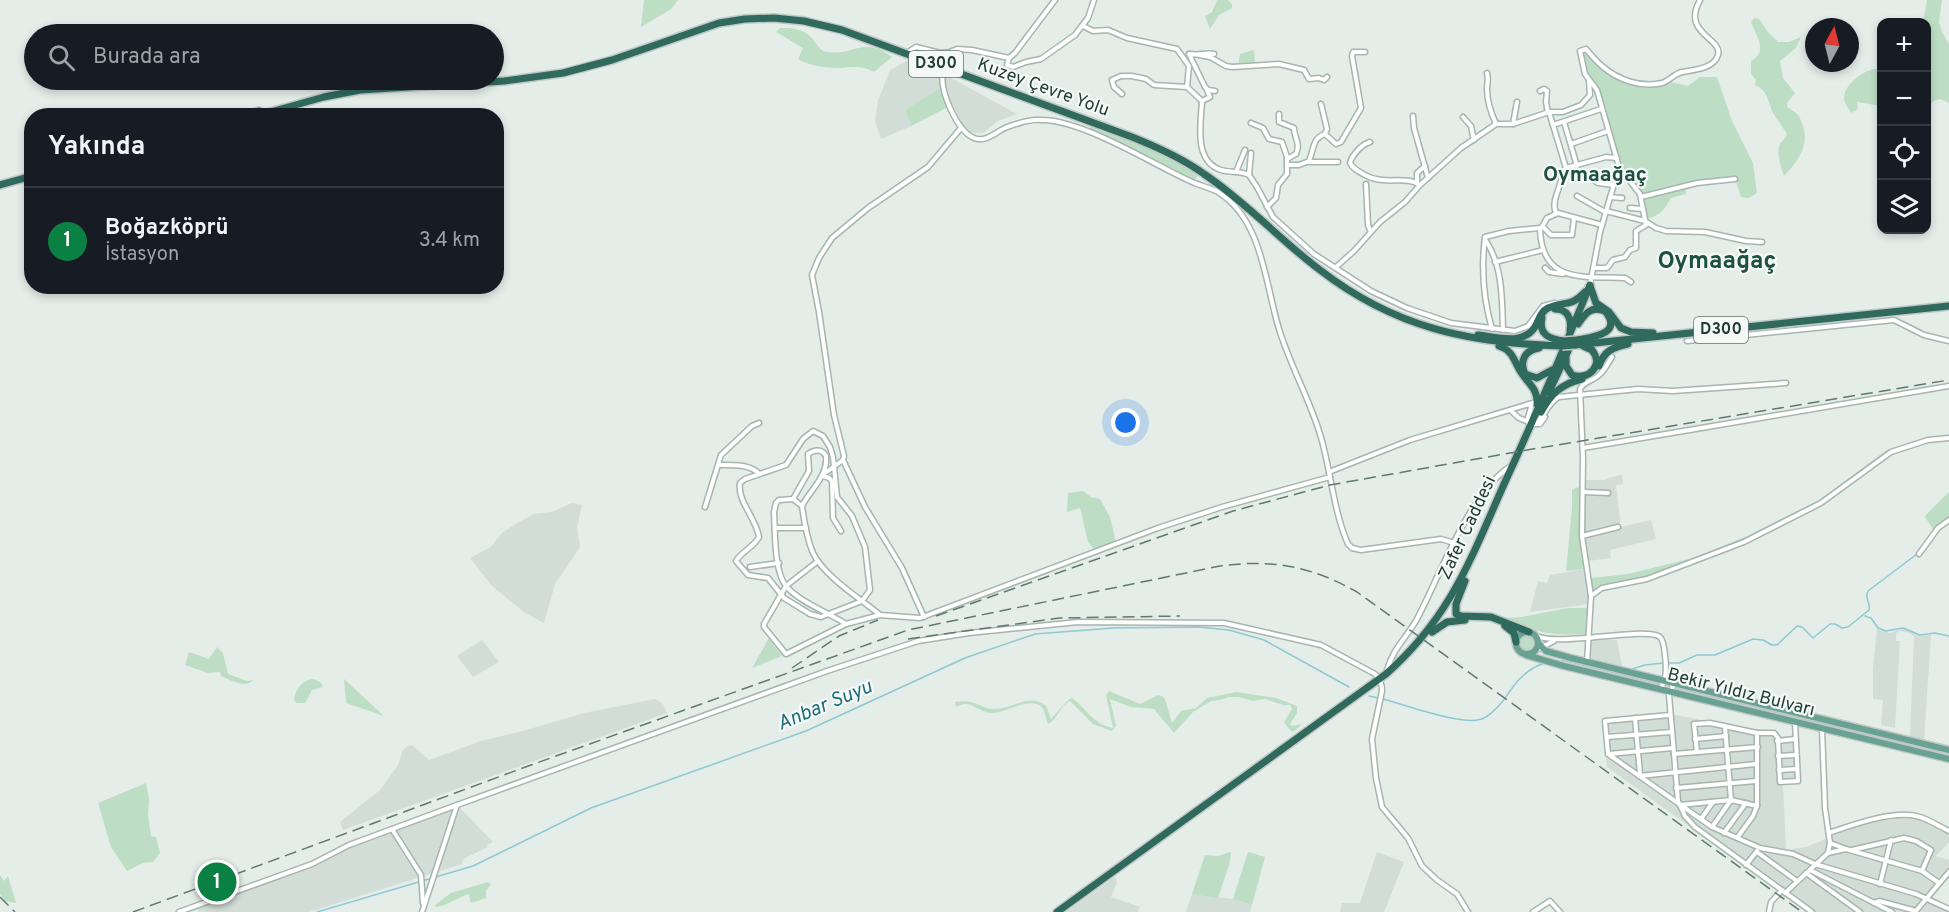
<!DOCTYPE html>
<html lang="tr">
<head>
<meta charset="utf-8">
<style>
	body { margin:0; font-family:Overpass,sans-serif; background:#242831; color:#f1f3f6 }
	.controls { position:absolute; right:18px; top:18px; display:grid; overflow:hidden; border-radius:12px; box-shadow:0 3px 9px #0003 }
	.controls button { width:54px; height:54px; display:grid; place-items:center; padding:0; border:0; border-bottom:2px solid #363941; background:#171b24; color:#f1f3f6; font:30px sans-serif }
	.compass { position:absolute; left:1805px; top:18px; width:54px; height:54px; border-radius:50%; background:#171b24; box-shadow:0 3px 9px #0003; rotate:7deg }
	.you { position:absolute; left:1126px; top:423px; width:21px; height:21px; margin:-15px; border:4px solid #fff; border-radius:50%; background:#1a73e8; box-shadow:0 0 0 9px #1a73e833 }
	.badge { display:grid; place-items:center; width:39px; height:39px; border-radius:50%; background:#0b8043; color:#fff; font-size:20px; font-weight:700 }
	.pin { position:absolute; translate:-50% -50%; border:3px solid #fff; box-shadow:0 2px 6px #0006 }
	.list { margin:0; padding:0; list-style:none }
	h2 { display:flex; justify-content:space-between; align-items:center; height:78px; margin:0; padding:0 24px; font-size:26px }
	h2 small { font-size:20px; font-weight:400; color:#9ea1a6 }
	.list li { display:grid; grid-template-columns:39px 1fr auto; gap:18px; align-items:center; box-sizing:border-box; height:108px; padding:0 24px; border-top:2px solid #363941 }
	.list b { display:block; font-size:22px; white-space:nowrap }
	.list p { margin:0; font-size:20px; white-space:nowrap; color:#9ea1a6 }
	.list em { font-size:20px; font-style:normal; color:#9ea1a6 }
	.icon { flex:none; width:33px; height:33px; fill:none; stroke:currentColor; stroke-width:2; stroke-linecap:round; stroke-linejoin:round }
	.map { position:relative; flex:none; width:1949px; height:912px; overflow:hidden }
	.search { position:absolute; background:#171b24; box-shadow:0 3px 9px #0003; left:24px; top:24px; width:480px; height:66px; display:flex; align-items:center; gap:15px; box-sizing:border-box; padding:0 21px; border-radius:33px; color:#9ea1a6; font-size:22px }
	.panel { position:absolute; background:#171b24; box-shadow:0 3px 9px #0003; left:24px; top:108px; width:480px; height:186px; border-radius:24px }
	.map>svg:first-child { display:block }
	.built { fill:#d2ddd7 }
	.green { fill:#bddec5 }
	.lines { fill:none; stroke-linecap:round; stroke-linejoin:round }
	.stream { stroke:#8dc9d1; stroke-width:1.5 }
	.minor-casing { stroke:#a6b5af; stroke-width:7 }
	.major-casing { stroke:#c1c9c7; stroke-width:9 }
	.highway-casing { stroke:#c1c9c7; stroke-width:10 }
	.minor { stroke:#fff; stroke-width:4 }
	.major { stroke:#69a291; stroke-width:6 }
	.highway { stroke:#2f6a5c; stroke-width:7 }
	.rail { stroke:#5e7a71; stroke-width:1.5; stroke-dasharray:12 6; stroke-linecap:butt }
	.minor-bridge-casing { stroke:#a6b5af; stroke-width:7; stroke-linecap:butt }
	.highway-bridge-casing { stroke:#c1c9c7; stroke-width:10; stroke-linecap:butt }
	.minor-bridge { stroke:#fff; stroke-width:4 }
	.highway-bridge { stroke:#2f6a5c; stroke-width:7 }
	.labels { text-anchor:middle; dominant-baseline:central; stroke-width:4.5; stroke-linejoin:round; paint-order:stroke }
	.shield { fill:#f4f9f7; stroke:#627670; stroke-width:1.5 }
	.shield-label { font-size:16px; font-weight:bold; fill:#233e36 }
	.street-label { font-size:18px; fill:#233e36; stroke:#f4f9f7 }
	.water-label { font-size:20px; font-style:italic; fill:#1e6e7a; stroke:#f4f9f7 }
	.quarter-label { font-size:21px; font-weight:bold; fill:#1f5042; stroke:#f4f9f7 }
	.district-label { font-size:24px; font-weight:bold; fill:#1f5042; stroke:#f4f9f7 }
</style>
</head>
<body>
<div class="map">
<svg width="1949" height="912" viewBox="0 0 1949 912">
	<rect width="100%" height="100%" fill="#e4ede8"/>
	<g class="built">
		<polygon points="910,59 949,77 1017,114 998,121 983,133 972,133 965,129 944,87 905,110 911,126 881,139 875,121 878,101 890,70"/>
		<polygon points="1622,475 1623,484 1616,485 1621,527 1651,520 1656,539 1610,550 1611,558 1588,561 1584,539 1586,480 1604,480 1611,477"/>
		<polygon points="572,503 582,505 577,527 580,547 555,584 544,623 525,613 492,586 470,558 491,547 502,533 517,523 534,514 552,512"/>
		<polygon points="1585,569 1590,597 1589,604 1530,612 1538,581 1547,583 1550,575"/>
		<polygon points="1877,629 1889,633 1903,629 1921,636 1931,635 1924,741 1910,737 1914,636 1909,633 1900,631 1896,633 1896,641 1900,641 1895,728 1881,725 1883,700 1873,699 1873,669"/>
		<polygon points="482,640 499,662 473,677 457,656"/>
		<polygon points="1591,640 1617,640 1622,666 1591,659"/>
		<polygon points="655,699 663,704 667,713 343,830 340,822 380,790 398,765 403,750 408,746 412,745 429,760 481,741 523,731 584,713"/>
		<polygon points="1667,713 1749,730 1769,732 1789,739 1798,738 1799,783 1783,785 1786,850 1806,847 1863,824 1899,818 1922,820 1949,835 1949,842 1936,856 1949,860 1949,877 1932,897 1949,907 1949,912 1808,912 1607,767 1603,720"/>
		<polygon points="458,806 493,842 487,845 488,847 463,859 462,864 309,912 199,912 197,909 321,863 356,844"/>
		<polygon points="1377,852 1404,862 1384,912 1340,912 1342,903 1360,903"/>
		<polygon points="1115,877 1117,882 1111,897 1140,907 1138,912 1066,912"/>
		<polygon points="1192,894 1233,899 1252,905 1250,912 1186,912"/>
	</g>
	<g class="green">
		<polygon points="644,0 678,0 671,9 641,27"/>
		<polygon points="1217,0 1228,0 1232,4 1232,8 1219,15 1210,29 1205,16 1212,12"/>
		<path d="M 1927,0 L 1942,0 L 1939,22 L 1942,32 L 1949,44 L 1949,103 L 1940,99 C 1923,102 1932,115 1927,126 L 1926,22 L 1923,22 Z"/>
		<path d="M 1754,18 L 1759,19 L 1768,32 L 1778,42 L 1789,42 L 1801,37 L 1796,48 L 1780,61 L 1783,78 L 1795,93 L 1787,103 L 1787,106 C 1790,110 1795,111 1798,115 C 1813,139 1801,159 1784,176 C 1781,167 1777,156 1779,146 C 1781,141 1785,140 1787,134 C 1783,127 1777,120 1773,113 C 1768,102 1768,90 1755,85 L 1756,80 L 1751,74 L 1751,61 C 1769,52 1756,36 1751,22 Z"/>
		<path d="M 780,28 C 789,28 799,28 807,34 C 816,39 817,51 828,52 C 857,56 861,35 892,57 L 874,72 C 862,65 853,67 840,68 C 827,68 809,66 798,59 L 803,48 L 776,32 Z"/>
		<polygon points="1254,50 1255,65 1238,67 1240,54"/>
		<path d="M 1585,51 L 1610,74 L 1636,86 L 1653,86 L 1670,82 L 1688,86 L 1700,77 L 1717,77 L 1732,121 L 1753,163 L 1757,193 L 1749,198 L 1741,197 L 1736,181 L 1705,184 L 1685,188 L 1686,194 L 1671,198 C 1665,209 1660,216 1646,219 L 1642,196 L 1621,167 L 1596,86 L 1585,74 L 1581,55 Z"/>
		<path d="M 1874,69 L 1880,70 L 1881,106 L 1857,102 L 1858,109 L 1851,113 C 1849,109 1845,104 1844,99 C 1843,85 1863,71 1874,69 Z"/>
		<polygon points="944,86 952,105 911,126 905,110"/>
		<polygon points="1092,124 1156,149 1200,173 1194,180 1138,152 1089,131"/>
		<polygon points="1888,449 1888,453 1814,506 1757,536 1671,572 1609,585 1592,590 1591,578 1628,574 1693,558 1747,536 1819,500"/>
		<polygon points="1580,487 1582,488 1581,520 1585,569 1566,571 1572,508 1572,489"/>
		<polygon points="1083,491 1091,497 1100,499 1110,517 1116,542 1095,550 1088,542 1080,508 1067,512 1068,493"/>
		<polygon points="1949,492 1949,519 1933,529 1925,517 1926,515"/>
		<path d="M 1568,608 L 1589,608 L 1588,634 C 1549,636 1538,633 1503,618 L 1522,617 Z"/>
		<circle cx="1527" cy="644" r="9"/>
		<polygon points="769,638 782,656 752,668"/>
		<path d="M 217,647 L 223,653 L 228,674 L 247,681 L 253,680 C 245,689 231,680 221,676 L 220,672 L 208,673 L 185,665 L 189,652 L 209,659 Z"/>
		<path d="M 314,679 L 320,682 L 323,687 L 312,690 L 305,703 L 296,703 L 294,698 C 297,688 303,679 314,679 Z"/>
		<polygon points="344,679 384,716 346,703"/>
		<path d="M 1109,691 L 1140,704 L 1158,695 L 1162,696 L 1165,699 L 1172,723 L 1181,711 L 1196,708 L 1207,698 L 1237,692 L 1276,698 L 1297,706 L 1297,713 L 1290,724 L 1292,726 L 1302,724 L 1293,732 L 1288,728 L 1284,722 L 1292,709 L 1290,705 L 1283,705 L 1265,699 L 1253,701 L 1239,697 L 1229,697 L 1220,700 L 1211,701 L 1193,712 L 1174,733 L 1154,709 L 1131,707 L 1110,699 L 1116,726 L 1112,731 L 1093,724 L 1070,701 C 1060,705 1058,719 1048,724 C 1045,718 1046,707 1037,704 C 1022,700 1006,713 991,713 C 977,712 971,698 956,707 L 955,702 C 976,698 982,710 996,709 C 1012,709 1031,692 1046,706 L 1051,719 L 1068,700 L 1072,698 C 1086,708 1094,725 1113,728 L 1106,695 Z"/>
		<polygon points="146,783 149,798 148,815 151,836 156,837 160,853 153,862 143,863 127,871 111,847 98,803"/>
		<polygon points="1231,852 1230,862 1218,898 1192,894 1205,855 1218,856"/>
		<polygon points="1248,852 1265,857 1252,905 1233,899"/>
		<polygon points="0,875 4,881 8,876 16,903 5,901 0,894"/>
		<path d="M 488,882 L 491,884 L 486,891 L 486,898 L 471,903 L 469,894 C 458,897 445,907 435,907 L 436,904 L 451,893 Z"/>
	</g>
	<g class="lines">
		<g class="stream">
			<polyline points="1865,616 1871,618 1878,628 1886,631 1903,628 1920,635 1935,633 1949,636"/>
			<polyline points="1562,660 1657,683"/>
			<path d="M 1668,663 L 1679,663 L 1697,655 L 1715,655 L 1753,639 L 1763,640 L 1772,645 L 1777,645 L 1797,626 L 1802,627 L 1813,638 L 1830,624 L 1835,624 L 1842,628 L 1848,627 L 1869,610 C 1871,603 1864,598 1868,591 L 1917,554"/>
			<polyline points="1632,669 1645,665 1664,663"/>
			<polyline points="1678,688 1949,755"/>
			<polyline points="1369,696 1378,698"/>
			<path d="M 1383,699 C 1406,705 1462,726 1482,719 C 1490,716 1497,708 1503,701 C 1514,685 1523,671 1542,664"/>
			<polyline points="317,912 473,866 591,808 806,731 965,658 1035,634 1113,628 1199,627 1229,630 1264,640 1349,687"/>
		</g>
		<g class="minor-casing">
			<g id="minor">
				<polyline points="1083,26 1093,31 1108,30 1127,38 1177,49 1189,66 1187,87"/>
				<polyline points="910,51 916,47 940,53 950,52 957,49 972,50 1009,58 1015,53 1055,0"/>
				<polyline points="1189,54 1205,87 1208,90 1215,91"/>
				<path d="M 1190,54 C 1199,56 1205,52 1214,54"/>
				<polyline points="1199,55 1210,57 1226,66 1232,67 1279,64 1304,70 1309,79 1319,78 1324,80 1327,77"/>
				<polyline points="1009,58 1007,65 1013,67 1026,62 1041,59 1075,35 1088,18 1094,0"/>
				<path d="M 943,72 C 939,90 957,131 974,138 C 986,143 997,131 1007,127 C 1019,123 1030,119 1043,120 C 1084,121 1149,162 1188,180 C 1197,185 1209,187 1218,192 C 1263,220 1265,284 1279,329 C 1290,365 1309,398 1320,434 C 1331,470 1333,510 1348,544 L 1352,548 L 1361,550 L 1441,539 L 1454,543"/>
				<path d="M 1487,73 C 1489,80 1487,82 1487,89 C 1487,101 1491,113 1496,124"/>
				<polyline points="1540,91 1544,89 1547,91 1546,102 1548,113"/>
				<polyline points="1122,94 1114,87 1112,80 1121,76 1132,76 1146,79 1154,85 1187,87 1202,101"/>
				<path d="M 1202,101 C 1201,123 1193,161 1221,170 C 1230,173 1240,170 1249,175 L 1257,187 L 1273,217 L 1314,254 L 1371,291 L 1407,308 L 1451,323 L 1515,331 L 1528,326 L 1543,306 L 1555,303"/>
				<polyline points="1202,101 1210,97 1207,90"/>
				<polyline points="1321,104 1327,129 1325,134"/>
				<polyline points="1549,112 1566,168 1606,157 1617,158"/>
				<path d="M 1279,114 L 1279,122 L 1294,128 C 1294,138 1301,143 1296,154 L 1287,159"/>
				<polyline points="1413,116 1414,128 1428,178"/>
				<polyline points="1463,117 1471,126 1474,140"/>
				<polyline points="1564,122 1577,166"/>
				<polyline points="1251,123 1263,128 1269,139 1282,142 1287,157 1287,174 1278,185 1276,198 1267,207"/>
				<polyline points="1513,124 1517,102"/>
				<polyline points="1553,125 1601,109"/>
				<path d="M 1370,142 C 1362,144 1352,155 1350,163 C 1353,169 1358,171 1365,175 C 1384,186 1406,175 1420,185"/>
				<polyline points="1571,144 1608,131"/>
				<polyline points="1309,162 1338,162"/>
				<path d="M 1287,165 L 1299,165 L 1309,161 C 1314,150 1312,138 1325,134 L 1336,144 L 1341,142 L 1361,108 L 1352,56 L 1353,52 L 1365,52"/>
				<polyline points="1236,172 1245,150"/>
				<polyline points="1249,175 1251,153"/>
				<polyline points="1592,179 1598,183 1614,185"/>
				<polyline points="1417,182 1417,173 1425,166"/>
				<polyline points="1366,184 1368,225 1371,232"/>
				<polyline points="1577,196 1605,212"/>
				<polyline points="1610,197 1622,198"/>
				<polyline points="1641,197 1697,183 1735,179"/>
				<polyline points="1630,208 1643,209"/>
				<polyline points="1606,211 1645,221 1656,228 1666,231 1705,232 1746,241 1762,242"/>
				<path d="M 1556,213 C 1550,200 1563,186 1562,172 L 1566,168"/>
				<path d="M 1574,218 L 1572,235 L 1551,235 L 1543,227 L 1540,228 C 1541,284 1583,276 1625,278 L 1631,282"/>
				<polyline points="1542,227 1547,218 1558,213 1602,225"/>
				<path d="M 1486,241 C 1503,267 1502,300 1503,330"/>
				<polyline points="1495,262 1543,250"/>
				<polyline points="1336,267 1354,251 1380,222 1405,202 1420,185 1461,148 1496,124 1513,124 1549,112 1563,112 1581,105 1590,95 1589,80"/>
				<polyline points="1545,268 1549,272 1563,274"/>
				<polyline points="1594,268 1607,268 1613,260 1625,257 1630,250 1636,248 1636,231 1646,225 1640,194 1619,167"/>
				<path d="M 1590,285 L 1600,232 L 1619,167 L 1597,90 L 1585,74 L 1580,51 L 1586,49 C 1591,55 1596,61 1602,66 C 1618,80 1641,88 1662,83 C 1669,81 1674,74 1682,72 C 1693,70 1714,69 1718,55 C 1723,38 1681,34 1700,0"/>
				<path d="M 1492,329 C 1483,298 1481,269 1485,237 L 1509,231 L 1540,228"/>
				<polyline points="1687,341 1894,320 1924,335 1949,341"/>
				<polyline points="1510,410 1519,418 1531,423"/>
				<polyline points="1527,421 1531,407 1529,404"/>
				<path d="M 1536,422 C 1546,416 1548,402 1559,397 L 1638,389 L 1673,391 L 1786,383"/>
				<polyline points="1535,424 1540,424 1545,417"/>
				<path d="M 813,431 L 823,436 L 830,447 L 833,457 L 837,497 L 852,516 L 865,547 L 870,590 L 862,601 L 821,617 L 810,614 L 784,598 L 768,578 L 748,575 L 736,561 C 741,552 754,547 759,537 C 756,518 737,501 740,483 L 745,479 L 786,465 L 803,439 Z"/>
				<polyline points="1583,448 1949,386"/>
				<polyline points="843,460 865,507 902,568 924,617"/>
				<path d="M 719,465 C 732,465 751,464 759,474"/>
				<polyline points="1329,472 1410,440 1536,402"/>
				<polyline points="825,473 843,460 844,456 834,415 819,312 812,275 819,258 832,238 868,208 928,167 961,128"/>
				<polyline points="823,476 829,478 832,481 833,518 841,531"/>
				<polyline points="1583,492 1608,493"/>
				<path d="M 793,499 L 809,471 L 808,454 C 815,449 822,449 826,456 C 828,476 811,489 802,506"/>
				<polyline points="705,507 721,455 752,426 759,423"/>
				<polyline points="775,528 806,528"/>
				<polyline points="1582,536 1618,527"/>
				<polyline points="1919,554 1938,528 1949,520"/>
				<polyline points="818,561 786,586 764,624 764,627 786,654 846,624 880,615 920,618 1158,528 1222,507 1330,477"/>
				<polyline points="750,567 779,563"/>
				<polyline points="1591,596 1602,588 1647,579 1744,542 1821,503 1891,452 1928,440 1949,438"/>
				<path d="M 846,624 C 829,613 798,601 786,586 C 774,572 775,530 774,512 L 776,503 L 779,500 L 793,499 L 802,506 C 804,521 807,539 813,553 C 824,576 859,598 879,614"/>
				<path d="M 1536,636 C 1562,647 1647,626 1660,637 C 1665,641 1667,671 1665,677 C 1665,680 1663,683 1662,686 L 1664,690"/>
				<polyline points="1536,650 1554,641"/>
				<path d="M 1587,662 L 1591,596 L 1582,536 L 1583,459 L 1580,389 C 1584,381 1594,381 1600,374 C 1605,370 1608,363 1612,357"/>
				<path d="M 1387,670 C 1392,650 1407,637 1417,619 C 1440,576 1469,492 1511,466"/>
				<polyline points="1666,676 1673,686 1669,695 1678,801 1685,816 1695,827 1812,912"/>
				<polyline points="1670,715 1605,721 1608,754 1712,827 1760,848 1793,854 1815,864 1916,894 1949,909"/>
				<polyline points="1635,718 1640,774"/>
				<polyline points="1822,729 1825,808 1830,843 1828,853"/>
				<polyline points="1607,737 1672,732"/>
				<polyline points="1695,739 1726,736"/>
				<polyline points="1777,741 1795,739"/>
				<polyline points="1697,752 1694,724 1710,723 1757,733 1774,733 1778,738 1780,782 1798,781 1795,722"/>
				<polyline points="1609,754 1673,748"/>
				<polyline points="1674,754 1758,747"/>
				<polyline points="1778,756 1796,755"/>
				<polyline points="1779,770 1797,769"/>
				<polyline points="1639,776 1756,764"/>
				<polyline points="1676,788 1756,781"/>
				<path d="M 457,805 L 827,671 L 918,641 L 969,633 L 1078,622 L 1224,623 L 1321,645 L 1375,674 C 1380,680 1382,683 1382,691 L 1372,739 L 1376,778 L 1382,807 L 1408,838 L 1422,866 L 1437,880 L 1457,894 L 1468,912"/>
				<polyline points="1680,805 1731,800 1757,806"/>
				<polyline points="1701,819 1713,802"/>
				<polyline points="1712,827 1731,800 1725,727"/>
				<polyline points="392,829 421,875 423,903"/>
				<polyline points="1724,833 1746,803"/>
				<path d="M 1829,833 C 1852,825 1895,809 1920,817 C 1930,820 1940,827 1949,831"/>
				<polyline points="1737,838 1753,816 1757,806 1757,733"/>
				<polyline points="1830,843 1846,849"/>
				<polyline points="1852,850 1904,838 1916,841 1931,850 1922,871"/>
				<polyline points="1757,852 1797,881"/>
				<polyline points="1746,865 1757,851"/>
				<polyline points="1810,870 1892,912"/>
				<polyline points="1806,873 1860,912"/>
				<polyline points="1880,884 1891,840"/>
				<polyline points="1785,893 1828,853 1846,849 1922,871 1939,883"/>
				<polyline points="1874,903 1879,901 1916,911"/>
				<polyline points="179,912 312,864 349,845 457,805 422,912"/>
				<polyline points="1533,912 1550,901 1560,912"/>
				<polyline points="1769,912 1771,902 1782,890"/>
				<polyline points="1915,912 1949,872"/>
			</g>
		</g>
		<g class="major-casing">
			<g id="major">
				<circle cx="1527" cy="643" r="11"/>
				<polyline points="1538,643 1546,651 1571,658 1949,750"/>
				<polyline points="1526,655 1564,666 1949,759"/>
			</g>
		</g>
		<g class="highway-casing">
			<g id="highway">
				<polyline points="244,116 259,111"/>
				<path d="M 256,116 L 324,97 L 360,90 L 504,81 L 563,73 L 612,60 L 719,23 L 745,19 L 774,18 L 804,21 L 842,30 L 1132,137 C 1157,147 1182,158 1204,174 C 1246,202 1280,240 1320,270 C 1395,328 1469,343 1562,346"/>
				<polyline points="0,185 32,176"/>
				<polyline points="1590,286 1596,303 1609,312 1621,328 1631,332 1653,333"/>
				<path d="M 1555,309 C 1567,309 1572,318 1570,330"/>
				<path d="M 1542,318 C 1538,335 1550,339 1564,341"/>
				<path d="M 1478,335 C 1496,337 1523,346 1535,327 C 1539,320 1540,312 1548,308 C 1564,300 1569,309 1585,292"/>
				<path d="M 1577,340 C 1592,337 1624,334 1605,311 C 1591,305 1585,314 1578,324"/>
				<polyline points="1575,345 1949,306"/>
				<path d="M 1499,346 C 1515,351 1514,364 1523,375 C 1530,385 1538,390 1537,404"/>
				<path d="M 1539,348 C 1525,350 1519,361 1525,374 L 1537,378 L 1552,370"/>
				<path d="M 1566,358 L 1566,366 L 1572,375 C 1589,381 1604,365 1592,350 L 1583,346"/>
				<path d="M 1599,366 C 1604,351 1613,347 1628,344"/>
				<polyline points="1549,392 1568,351"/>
				<path d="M 1541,412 C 1551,394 1561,384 1582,379"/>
				<polyline points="1465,581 1456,604 1456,614 1461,616 1491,617 1529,632"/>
				<polyline points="1505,626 1514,633 1516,642"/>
				<polyline points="1432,632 1447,622 1465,620"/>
				<path d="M 1057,912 L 1386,674 C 1451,617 1471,558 1505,482 C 1535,417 1563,351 1590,285"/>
			</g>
		</g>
		<use href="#minor" class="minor"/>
		<use href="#major" class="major"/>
		<use href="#highway" class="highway"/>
		<g class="rail">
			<polyline points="936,616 1233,511 1330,485 1527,450 1949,380"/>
			<polyline points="908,639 1059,618 1180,616"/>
			<polyline points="792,668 839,636 878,620"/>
			<polyline points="0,897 15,912"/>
			<path d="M 133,912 L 531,765 L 908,630 L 1220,566 C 1272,559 1311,566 1357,592 L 1802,912"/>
		</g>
		<g class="minor-bridge-casing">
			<polyline id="minor-bridge" points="943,72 950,52"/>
		</g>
		<g class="highway-bridge-casing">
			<g id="highway-bridge">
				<polyline points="1564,341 1577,340"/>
				<polyline points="1562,346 1575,345"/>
			</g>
		</g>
		<use href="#minor-bridge" class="minor-bridge"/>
		<use href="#highway-bridge" class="highway-bridge"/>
	</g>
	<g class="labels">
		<g class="shield">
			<rect x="909" y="51" width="54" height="26" rx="4.5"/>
			<rect x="1694" y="317" width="54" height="26" rx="4.5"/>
		</g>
		<g class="shield-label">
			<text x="936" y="64">D300</text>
			<text x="1721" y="330">D300</text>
		</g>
		<g class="street-label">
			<text transform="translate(1043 88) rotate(20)">Kuzey Çevre Yolu</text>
			<text transform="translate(1468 528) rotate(-65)">Zafer Caddesi</text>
			<text transform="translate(1741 693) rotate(14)">Bekir Yıldız Bulvarı</text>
		</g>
		<g class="water-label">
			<text transform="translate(825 706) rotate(-23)">Anbar Suyu</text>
		</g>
		<g class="quarter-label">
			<text x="1595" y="175">Oymaağaç</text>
		</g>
		<g class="district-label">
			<text x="1717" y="262">Oymaağaç</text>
		</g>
	</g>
</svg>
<div class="controls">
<button>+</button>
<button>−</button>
<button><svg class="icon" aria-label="locate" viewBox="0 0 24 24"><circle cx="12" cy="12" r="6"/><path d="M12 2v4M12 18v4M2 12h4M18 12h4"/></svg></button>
<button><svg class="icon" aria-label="layers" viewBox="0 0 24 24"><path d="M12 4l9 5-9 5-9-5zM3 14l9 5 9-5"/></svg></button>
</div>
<svg class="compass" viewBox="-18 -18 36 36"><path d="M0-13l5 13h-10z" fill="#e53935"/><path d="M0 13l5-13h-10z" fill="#9ea1a6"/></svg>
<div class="you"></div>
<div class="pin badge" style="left:217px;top:882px">1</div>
<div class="search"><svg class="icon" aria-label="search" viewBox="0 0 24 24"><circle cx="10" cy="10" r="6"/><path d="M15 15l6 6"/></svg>Burada ara</div>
<section class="panel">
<h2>Yakında<small></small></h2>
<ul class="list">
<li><span class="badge">1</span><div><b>Boğazköprü</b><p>İstasyon</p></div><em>3.4 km</em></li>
</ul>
</section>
</div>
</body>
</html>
